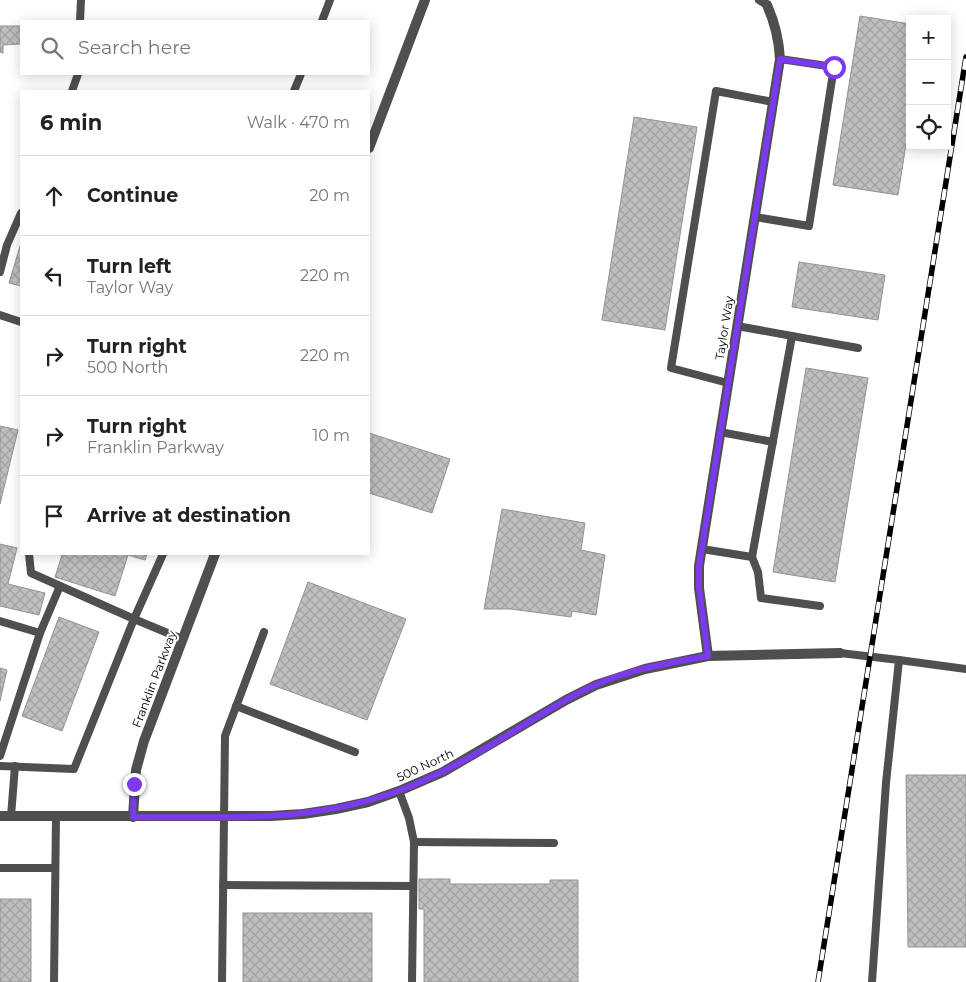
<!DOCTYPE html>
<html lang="en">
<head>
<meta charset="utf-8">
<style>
	body { margin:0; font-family:Montserrat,sans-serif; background:#f6f6f6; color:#222 }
	.controls { position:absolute; right:15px; top:15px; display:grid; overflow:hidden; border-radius:0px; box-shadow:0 2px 12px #0003 }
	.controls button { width:45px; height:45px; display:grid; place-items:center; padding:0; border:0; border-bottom:1px solid #e0e0e0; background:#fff; color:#222; font:25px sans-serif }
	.stop { position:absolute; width:15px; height:15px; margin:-11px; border:4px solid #7c3aed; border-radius:50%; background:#fff }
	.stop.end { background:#7c3aed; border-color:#fff; box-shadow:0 1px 5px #0008 }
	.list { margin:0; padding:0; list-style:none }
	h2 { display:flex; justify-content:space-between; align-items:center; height:65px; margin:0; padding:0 20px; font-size:21px }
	h2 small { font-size:16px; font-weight:400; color:#767676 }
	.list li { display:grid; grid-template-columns:32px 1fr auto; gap:15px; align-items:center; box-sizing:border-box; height:80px; padding:0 20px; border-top:1px solid #e0e0e0 }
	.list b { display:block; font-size:19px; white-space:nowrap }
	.list p { margin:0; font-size:16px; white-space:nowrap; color:#767676 }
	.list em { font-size:16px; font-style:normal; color:#767676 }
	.icon { flex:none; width:28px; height:28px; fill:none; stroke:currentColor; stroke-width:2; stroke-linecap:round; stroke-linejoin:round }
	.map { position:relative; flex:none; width:966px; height:982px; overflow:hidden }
	.search { position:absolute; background:#fff; box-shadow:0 2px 12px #0003; left:20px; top:20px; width:350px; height:55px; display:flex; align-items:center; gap:12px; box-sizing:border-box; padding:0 18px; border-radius:0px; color:#767676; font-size:19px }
	.panel { position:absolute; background:#fff; box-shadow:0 2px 12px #0003; left:20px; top:90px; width:350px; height:465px; border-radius:0px }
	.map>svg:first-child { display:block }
	.building { fill:url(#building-cross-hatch); stroke:#939393 }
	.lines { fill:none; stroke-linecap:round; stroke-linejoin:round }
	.lane { stroke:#4f4f4f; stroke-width:8 }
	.street { stroke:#4f4f4f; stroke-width:10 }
	.rail-casing { stroke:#000; stroke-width:5.5 }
	.rail { stroke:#fff; stroke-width:4; stroke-dasharray:11; stroke-linecap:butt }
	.route { stroke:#7c3aed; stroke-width:6 }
	.labels { text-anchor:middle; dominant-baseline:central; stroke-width:4; stroke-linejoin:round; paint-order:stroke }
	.street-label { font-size:12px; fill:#000; stroke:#fff }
</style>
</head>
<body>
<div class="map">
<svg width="966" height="982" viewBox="0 0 966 982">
	<defs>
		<pattern id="building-cross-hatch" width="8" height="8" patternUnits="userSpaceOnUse" patternTransform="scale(1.25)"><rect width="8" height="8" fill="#bfbfbf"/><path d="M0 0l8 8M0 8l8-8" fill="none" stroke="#a2a2a2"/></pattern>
	</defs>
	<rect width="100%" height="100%" fill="#fff"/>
	<g class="building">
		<polygon points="860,16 910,24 910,119 898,195 833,185"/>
		<polygon points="0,26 20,26 21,44 3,45 3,53 0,52"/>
		<polygon points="634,117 697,127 665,330 602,320"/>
		<polygon points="21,243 21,286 9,283"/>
		<polygon points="799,262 885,275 878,320 792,307"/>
		<polygon points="806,368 868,378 835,582 773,572"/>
		<polygon points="0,426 18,430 0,504"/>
		<polygon points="369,433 450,459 432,513 369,493"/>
		<polygon points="502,509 585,523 581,550 605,555 596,615 572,611 571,617 511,609 484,609"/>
		<polygon points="0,544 17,548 8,584 45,593 39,615 0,606"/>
		<polygon points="57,554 147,554 145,560 128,555 115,596 55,577 62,555"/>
		<polygon points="308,582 406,619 367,720 270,684"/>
		<polygon points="59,617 99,632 62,731 22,716"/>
		<polygon points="0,668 7,670 0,701"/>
		<polygon points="906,775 966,775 966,947 908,947"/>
		<polygon points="419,879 450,879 450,884 550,884 550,880 578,880 578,982 424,982 424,909 419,909"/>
		<rect x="0" y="899" width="31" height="83"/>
		<rect x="243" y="913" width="129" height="69"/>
	</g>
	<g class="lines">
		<g class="lane">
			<polyline points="759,0 767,5"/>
			<polyline points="80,21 81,0"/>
			<polyline points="322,21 330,0"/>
			<polyline points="72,91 78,74"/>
			<polyline points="294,91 301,74"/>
			<polyline points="755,217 809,226 834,67 780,59"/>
			<polyline points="0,272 7,245 21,213"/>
			<polyline points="0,315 21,322"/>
			<polyline points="737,326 858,348"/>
			<polyline points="728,383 671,368 716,91 773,102"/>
			<polyline points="720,432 773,442"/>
			<polyline points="702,549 752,557 758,572 761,598 820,606"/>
			<polyline points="163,554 134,619 182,639"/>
			<polyline points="752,557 792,336"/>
			<polyline points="0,621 40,633 0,756"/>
			<polyline points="40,633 60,586"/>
			<polyline points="840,653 899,660 886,783 872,982"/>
			<polyline points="899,660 966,669"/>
			<polyline points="236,706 355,752"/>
			<polyline points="0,766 74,769 134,619 31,573 29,554"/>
			<polyline points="399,791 409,818 414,842 412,982"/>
			<polyline points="11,816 15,766"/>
			<polyline points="414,842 554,843"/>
			<polyline points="0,868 55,868"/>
			<polyline points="223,885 413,886"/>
			<polyline points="54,982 56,817"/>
			<polyline points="222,982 225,736 264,632"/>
		</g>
		<g class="street">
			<polyline points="369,148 425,0"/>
			<path d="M 708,656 L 699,588 L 699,566 L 780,59 C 779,39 775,23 767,5"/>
			<polyline points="0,816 271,816 303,814 336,809 368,802 399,791 443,772 566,700 596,685 645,669 708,656 840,653"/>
			<polyline points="133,817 136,770 144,741 215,554"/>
		</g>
		<g class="rail-casing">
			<polyline id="rail" points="818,982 966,57"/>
		</g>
		<use href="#rail" class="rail"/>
	</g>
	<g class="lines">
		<path class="route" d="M 134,784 L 133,817 C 223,817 312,823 398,791 C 441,775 480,752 519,728 C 544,713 568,697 595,685 C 630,669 670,663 708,656 L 699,588 L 699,566 L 780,59 L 834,67"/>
	</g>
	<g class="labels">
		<g class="street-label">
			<text transform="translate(724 328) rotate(-81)">Taylor Way</text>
			<text transform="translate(154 679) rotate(-69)">Franklin Parkway</text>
			<text transform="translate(425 765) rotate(-25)">500 North</text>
		</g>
	</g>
</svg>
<div class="controls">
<button>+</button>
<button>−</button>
<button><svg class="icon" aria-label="locate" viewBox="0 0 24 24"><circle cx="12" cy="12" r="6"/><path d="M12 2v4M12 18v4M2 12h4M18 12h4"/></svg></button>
</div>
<div class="stop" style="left:834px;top:67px"></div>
<div class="stop end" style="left:134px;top:784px"></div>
<div class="search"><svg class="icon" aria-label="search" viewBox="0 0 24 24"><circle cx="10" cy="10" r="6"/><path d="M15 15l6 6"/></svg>Search here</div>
<section class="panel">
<h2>6 min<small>Walk · 470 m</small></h2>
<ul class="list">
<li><svg class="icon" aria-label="ahead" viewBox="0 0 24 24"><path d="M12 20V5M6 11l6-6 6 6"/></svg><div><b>Continue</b></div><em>20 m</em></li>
<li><svg class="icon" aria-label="left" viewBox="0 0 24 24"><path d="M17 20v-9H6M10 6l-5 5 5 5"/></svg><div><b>Turn left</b><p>Taylor Way</p></div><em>220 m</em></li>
<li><svg class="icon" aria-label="right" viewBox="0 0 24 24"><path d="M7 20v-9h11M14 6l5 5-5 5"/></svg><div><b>Turn right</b><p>500 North</p></div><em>220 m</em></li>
<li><svg class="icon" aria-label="right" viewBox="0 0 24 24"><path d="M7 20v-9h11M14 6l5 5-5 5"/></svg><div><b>Turn right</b><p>Franklin Parkway</p></div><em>10 m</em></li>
<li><svg class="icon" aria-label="arrive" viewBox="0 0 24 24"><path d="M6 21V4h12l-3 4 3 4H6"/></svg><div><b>Arrive at destination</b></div></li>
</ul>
</section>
</div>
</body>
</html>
